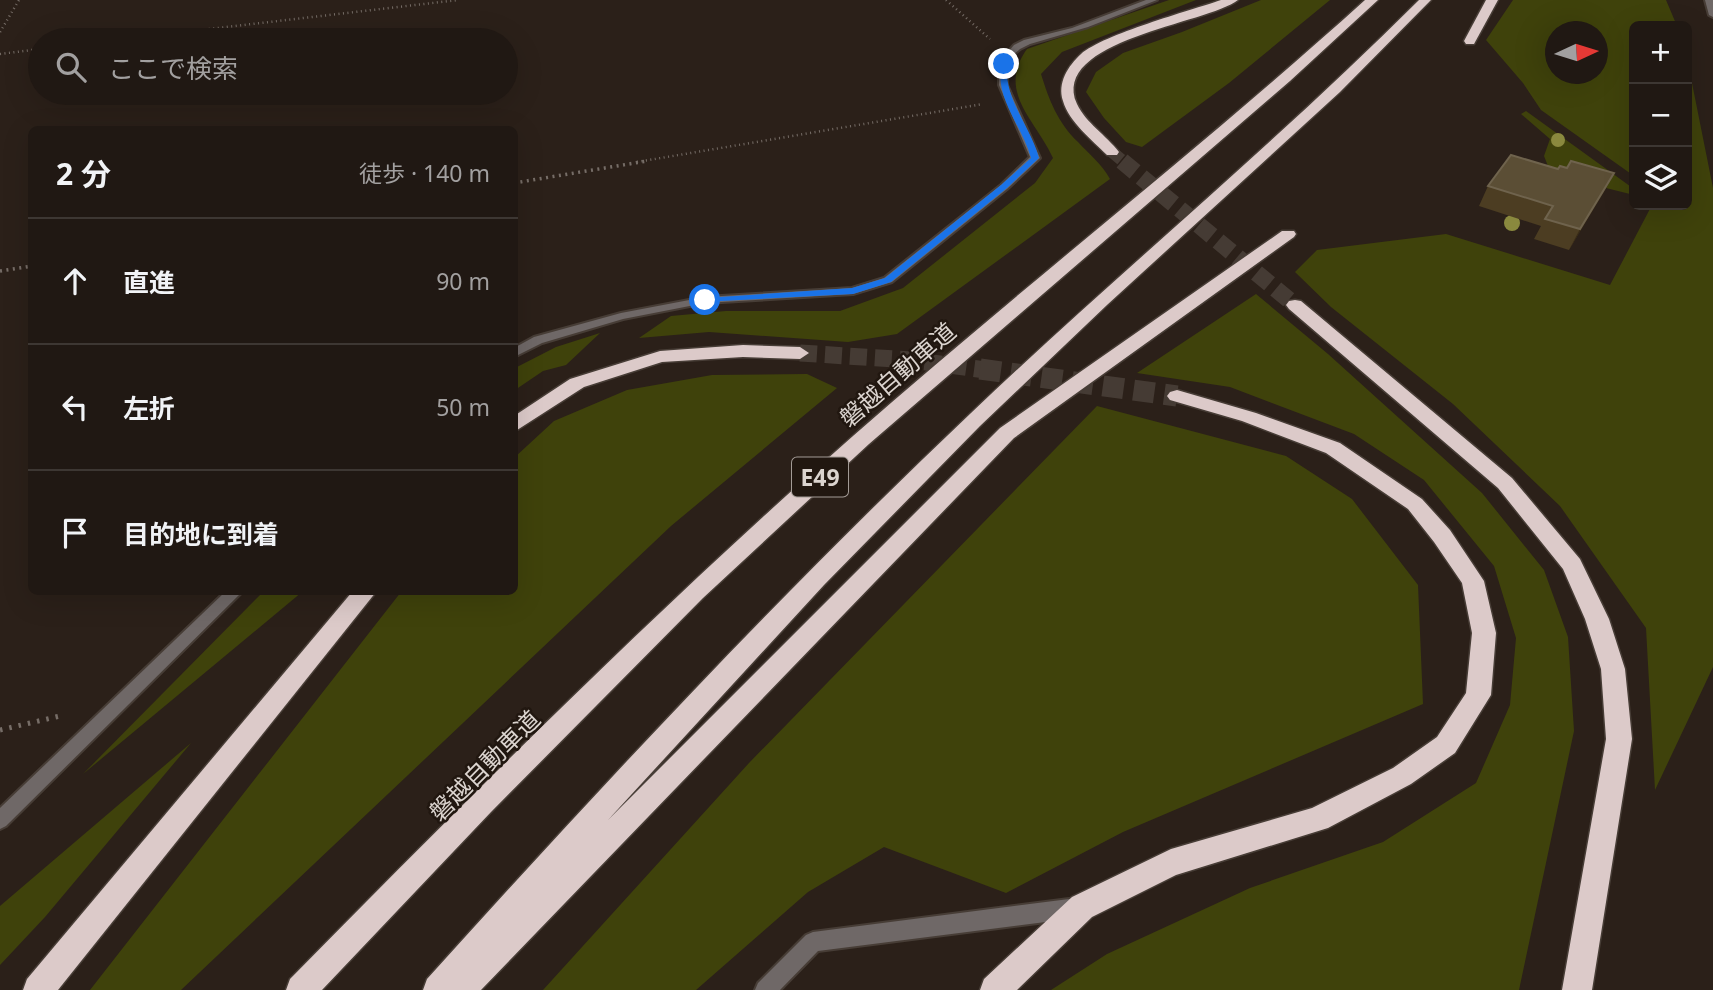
<!DOCTYPE html>
<html lang="ja">
<head>
<meta charset="utf-8">
<style>
	body { margin:0; font-family:"Noto Sans","Noto Sans JP",sans-serif; background:#2d2521; color:#f1f3f6 }
	.controls { position:absolute; right:21px; top:21px; display:grid; overflow:hidden; border-radius:10px; box-shadow:0 7px 28px #0002 }
	.controls button { width:63px; height:63px; display:grid; place-items:center; padding:0; border:0; border-bottom:2px solid #3d3733; background:#201813; color:#f1f3f6; font:35px sans-serif }
	.compass { position:absolute; left:1545px; top:21px; width:63px; height:63px; border-radius:50%; background:#201813; box-shadow:0 7px 28px #0002; rotate:86deg }
	.stop { position:absolute; width:21px; height:21px; margin:-16px; border:5px solid #1a73e8; border-radius:50%; background:#fff }
	.stop.end { background:#1a73e8; border-color:#fff; box-shadow:0 2px 7px #0008 }
	.list { margin:0; padding:0; list-style:none }
	h2 { display:flex; justify-content:space-between; align-items:center; height:91px; margin:0; padding:0 28px; font-size:30px }
	h2 small { font-size:23px; font-weight:400; color:#a2a0a0 }
	.list li { display:grid; grid-template-columns:46px 1fr auto; gap:21px; align-items:center; box-sizing:border-box; height:126px; padding:0 28px; border-top:2px solid #3d3733 }
	.list b { display:block; font-size:26px; white-space:nowrap }
	.list em { font-size:23px; font-style:normal; color:#a2a0a0 }
	.icon { flex:none; width:38px; height:38px; fill:none; stroke:currentColor; stroke-width:2; stroke-linecap:round; stroke-linejoin:round }
	.map { position:relative; flex:none; width:1713px; height:990px; overflow:hidden }
	.search { position:absolute; background:#201813; box-shadow:0 7px 28px #0002; left:28px; top:28px; width:490px; height:77px; display:flex; align-items:center; gap:18px; box-sizing:border-box; padding:0 24px; border-radius:38px; color:#a2a0a0; font-size:26px }
	.panel { position:absolute; background:#201813; box-shadow:0 7px 28px #0002; left:28px; top:126px; width:490px; height:469px; border-radius:10px }
	.map>svg:first-child { display:block }
	.green { fill:#3f420b; fill-rule:evenodd }
	.lines { fill:none; stroke-linecap:round; stroke-linejoin:round }
	.motorway-tunnel-far2 { stroke:#453b34; stroke-width:12; stroke-dasharray:12 6; stroke-linecap:butt }
	.motorway-tunnel-far1 { stroke:#453b34; stroke-width:17; stroke-dasharray:17 8; stroke-linecap:butt }
	.motorway-tunnel { stroke:#453b34; stroke-width:21; stroke-dasharray:21 10; stroke-linecap:butt }
	.service-casing { stroke:#473d36; stroke-width:4 }
	.minor-casing { stroke:#473d36; stroke-width:4 }
	.motorway-casing { stroke:#473d36; stroke-width:3 }
	.path-far2 { stroke:#766d67; stroke-width:2.5; stroke-dasharray:1 3.5; stroke-linecap:butt }
	.path-far1 { stroke:#766d67; stroke-width:3.5; stroke-dasharray:2 4.5; stroke-linecap:butt }
	.path { stroke:#766d67; stroke-width:5; stroke-dasharray:2.5 7; stroke-linecap:butt }
	.service { fill:#6f6867; fill-rule:evenodd }
	.minor { fill:#6f6867; fill-rule:evenodd }
	.motorway { fill:#dccac9; fill-rule:evenodd }
	.tree { fill:#8a893e }
	.wall { fill:#4c3d22 }
	.shaded-wall { fill:#382b17 }
	.building { fill:#5b4e35; stroke:#6f634d; stroke-width:2 }
	.route { fill:#1a73e8 }
	.labels { text-anchor:middle; dominant-baseline:central; stroke-width:5; stroke-linejoin:round; paint-order:stroke }
	.shield { fill:#211710; stroke:#a39b96; stroke-width:2 }
	.shield-label { font-size:23px; font-weight:bold; fill:#dbd4cf }
	.street-label { font-size:24px; fill:#dbd4cf; stroke:#211710 }
</style>
</head>
<body>
<div class="map">
<svg width="1713" height="990" viewBox="0 0 1713 990">
	<rect width="100%" height="100%" fill="#2b2019"/>
	<g class="green">
		<path d="M 1169,0 L 1196,0 L 1062,52 L 1041,74 C 1049,100 1058,123 1078,142 C 1090,155 1101,163 1110,179 L 897,334 L 848,342 L 709,332 L 639,338 L 671,316 L 726,311 L 840,311 L 903,288 L 1035,183 L 1053,158 C 1036,120 996,92 1027,49 Z"/>
		<polygon points="1261,0 1330,0 1229,83 1142,147 1126,142 1104,118 1086,92 1096,72 1123,53 1182,32"/>
		<path d="M 1513,0 L 1666,0 L 1677,26 L 1634,26 L 1634,176 L 1541,110 L 1523,83 L 1486,40 ZM 1556,32 L 1598,32 L 1598,74 L 1556,74 Z"/>
		<polygon points="1687,58 1713,188 1713,667 1655,790 1646,628 1560,506 1453,404 1331,307 1295,272 1317,250 1446,234 1610,285 1652,205 1687,205"/>
		<polygon points="1526,111 1634,189 1634,195 1546,173 1548,166 1544,156 1550,139 1521,114"/>
		<polygon points="1256,294 1328,354 1482,493 1544,570 1568,637 1574,731 1519,990 1051,990 1107,954 1250,888 1383,842 1476,783 1510,705 1516,638 1494,566 1424,480 1354,434 1230,387 1137,373"/>
		<polygon points="600,333 566,365 543,371 515,390 515,368 556,347"/>
		<polygon points="807,374 837,388 671,526 181,990 90,990 401,592 514,592 515,457 554,421 627,390 712,375"/>
		<polygon points="1097,406 1286,456 1352,499 1418,585 1423,704 1123,832 1006,893 884,847 808,892 696,990 543,990 749,763"/>
		<polygon points="263,592 302,592 83,774"/>
		<polygon points="191,743 45,917 0,965 0,906"/>
	</g>
	<g class="lines">
		<polyline class="motorway-tunnel-far2" points="1112,152 1124,162"/>
		<g class="motorway-tunnel-far1">
			<polyline points="1122,161 1295,305"/>
			<polyline points="800,353 911,360 993,371"/>
		</g>
		<polyline class="motorway-tunnel" points="980,369 1177,396"/>
		<g class="service-casing">
			<polygon id="service" points="1077,898 1084,901 1087,908 1084,915 1077,918 818,951 780,990 755,990 758,983 806,935 813,932"/>
		</g>
		<g class="minor-casing">
			<g id="minor">
				<polygon points="1146,0 1157,0 1088,27 1030,44 1020,49 1013,55 1007,69 1007,85 1040,158 1007,189 892,282 853,294 705,303 623,319 542,343 514,357 514,348 534,337 621,313 705,297 852,288 884,278 1001,185 1030,157 999,85 999,69 1007,53 1014,45 1024,40 1072,28"/>
				<polygon points="1705,0 1713,0 1713,17 1709,15"/>
				<polygon points="225,592 242,592 6,826 0,829 0,808"/>
			</g>
		</g>
		<g class="motorway-casing">
			<g id="motorway">
				<path d="M 1221,0 L 1238,0 C 1207,24 1049,40 1077,104 C 1086,123 1106,135 1119,152 L 1117,155 L 1107,155 C 1092,140 1069,122 1063,101 C 1057,83 1068,66 1081,54 C 1104,34 1189,11 1221,0 Z"/>
				<path d="M 1365,0 L 1378,0 L 1290,81 L 869,444 L 703,598 L 491,812 L 322,990 L 286,990 L 290,979 C 473,793 657,609 853,436 C 1021,288 1199,150 1365,0 Z"/>
				<path d="M 1419,0 L 1431,0 L 1340,92 L 1107,305 L 980,426 L 824,585 L 608,820 L 1000,428 L 1282,231 L 1294,231 L 1296,234 L 1294,237 L 1014,438 L 481,990 L 423,990 L 427,979 C 602,785 781,593 971,413 C 1118,273 1275,144 1419,0 Z"/>
				<polygon points="1486,0 1498,0 1474,44 1466,44 1464,41"/>
				<polygon points="1295,300 1301,301 1512,478 1580,559 1609,619 1625,669 1632,739 1592,990 1562,990 1606,739 1601,669 1585,619 1563,569 1498,488 1289,309 1286,305 1289,301"/>
				<polygon points="743,345 800,347 809,353 800,359 743,357 662,362 584,387 514,432 514,416 570,379 660,351"/>
				<polygon points="1177,390 1256,413 1340,443 1422,499 1450,530 1484,581 1496,633 1491,695 1455,753 1411,784 1328,828 1176,875 1092,917 1017,990 980,990 984,979 1072,897 1171,849 1312,808 1393,768 1437,737 1466,693 1472,633 1462,583 1434,542 1408,509 1326,453 1242,421 1170,400 1167,396 1170,392"/>
				<polygon points="352,592 376,592 58,990 23,990 27,979"/>
			</g>
		</g>
		<g class="path-far2">
			<polyline points="946,0 990,39"/>
			<polyline points="0,32 19,0"/>
			<polyline points="115,40 458,0"/>
			<polyline points="0,54 40,49"/>
			<polyline points="637,162 983,104"/>
		</g>
		<g class="path-far1">
			<polyline points="514,183 647,161"/>
			<polyline points="0,271 32,266"/>
		</g>
		<polyline class="path" points="0,730 60,716"/>
		<use href="#service" class="service"/>
		<use href="#minor" class="minor"/>
		<use href="#motorway" class="motorway"/>
	</g>
	<g class="tree">
		<circle cx="1558" cy="140" r="7"/>
		<circle cx="1512" cy="223" r="8"/>
	</g>
	<polygon class="wall" points="1567,168 1614,173 1569,250 1534,239 1541,226 1479,206 1488,186"/>
	<polygon class="shaded-wall" points="1614,173 1604,192 1569,250 1580,229"/>
	<polygon class="building" points="1511,155 1558,169 1560,166 1567,168 1571,161 1614,173 1580,229 1545,219 1553,206 1488,186"/>
	<path class="route" d="M 1002,62 L 1007,64 C 1004,100 1030,125 1039,158 L 1007,188 L 891,282 L 853,294 L 702,302 L 702,299 L 705,298 L 852,288 L 885,278 L 1001,185 L 1031,158 C 1022,125 993,97 1002,62 Z"/>
	<g class="labels">
		<rect class="shield" x="792" y="457.5" width="56" height="39" rx="5"/>
		<g class="shield-label">
			<text x="820" y="477">E49</text>
		</g>
		<g class="street-label">
			<text transform="translate(897 374) rotate(-41)">磐越自動車道</text>
			<text transform="translate(484 765) rotate(-45)">磐越自動車道</text>
		</g>
	</g>
</svg>
<div class="controls">
<button>+</button>
<button>−</button>
<button><svg class="icon" aria-label="layers" viewBox="0 0 24 24"><path d="M12 4l9 5-9 5-9-5zM3 14l9 5 9-5"/></svg></button>
</div>
<svg class="compass" viewBox="-18 -18 36 36"><path d="M0-13l5 13h-10z" fill="#e53935"/><path d="M0 13l5-13h-10z" fill="#a2a0a0"/></svg>
<div class="stop" style="left:705px;top:300px"></div>
<div class="stop end" style="left:1004px;top:64px"></div>
<div class="search"><svg class="icon" aria-label="search" viewBox="0 0 24 24"><circle cx="10" cy="10" r="6"/><path d="M15 15l6 6"/></svg>ここで検索</div>
<section class="panel">
<h2>2 分<small>徒歩 · 140 m</small></h2>
<ul class="list">
<li><svg class="icon" aria-label="ahead" viewBox="0 0 24 24"><path d="M12 20V5M6 11l6-6 6 6"/></svg><div><b>直進</b></div><em>90 m</em></li>
<li><svg class="icon" aria-label="left" viewBox="0 0 24 24"><path d="M17 20v-9H6M10 6l-5 5 5 5"/></svg><div><b>左折</b></div><em>50 m</em></li>
<li><svg class="icon" aria-label="arrive" viewBox="0 0 24 24"><path d="M6 21V4h12l-3 4 3 4H6"/></svg><div><b>目的地に到着</b></div></li>
</ul>
</section>
</div>
</body>
</html>
